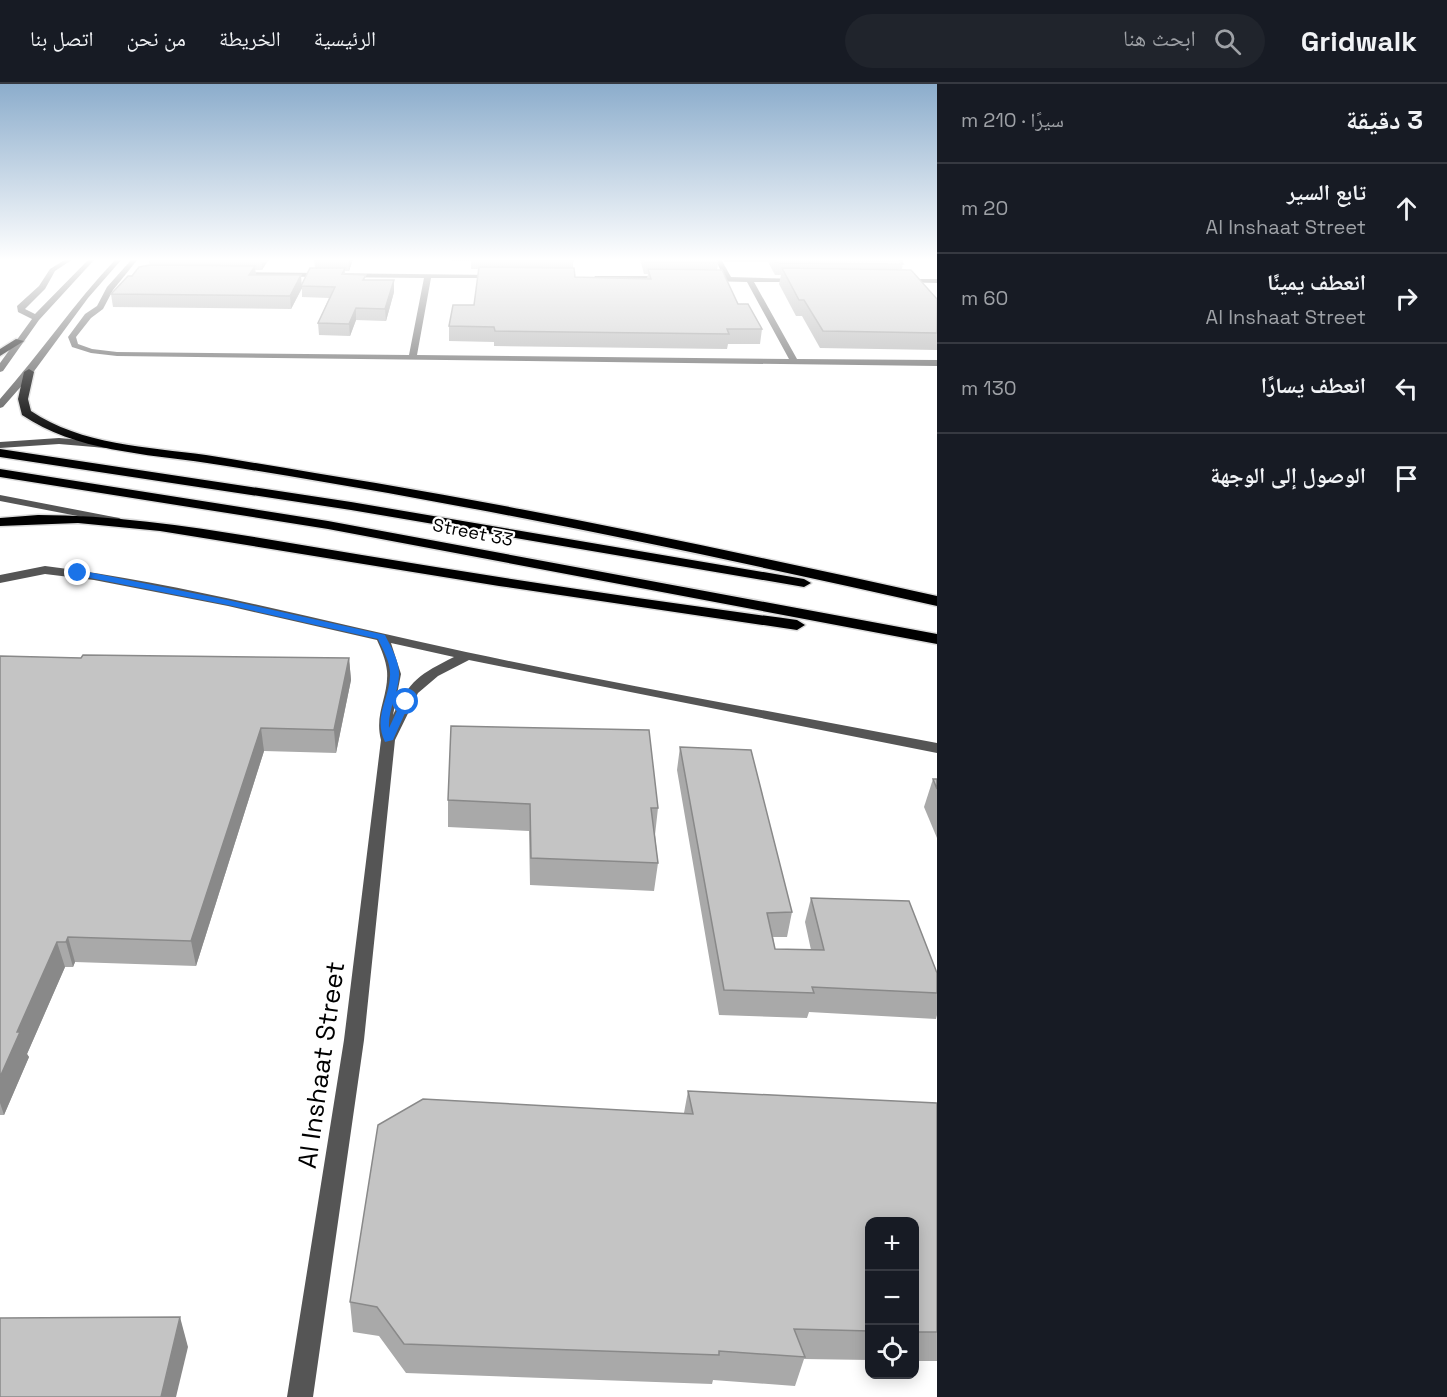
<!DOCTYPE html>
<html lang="ar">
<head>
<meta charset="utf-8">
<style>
	body { margin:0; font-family:"Space Grotesk","Noto Naskh Arabic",sans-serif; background:#20242c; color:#f1f3f6; direction:rtl }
	.controls { position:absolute; right:18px; bottom:18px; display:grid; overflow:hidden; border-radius:12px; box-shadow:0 3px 15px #0003 }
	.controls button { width:54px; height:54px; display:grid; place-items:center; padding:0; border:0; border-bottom:2px solid #363941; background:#171b24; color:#f1f3f6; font:30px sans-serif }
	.stop { position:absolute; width:18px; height:18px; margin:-14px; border:4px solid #1a73e8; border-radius:50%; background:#fff }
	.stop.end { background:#1a73e8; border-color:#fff; box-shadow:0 2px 6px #0008 }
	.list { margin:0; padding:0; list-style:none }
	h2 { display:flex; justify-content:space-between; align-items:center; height:78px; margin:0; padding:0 24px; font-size:26px }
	h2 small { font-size:20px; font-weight:400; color:#9ea1a6 }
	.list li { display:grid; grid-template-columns:39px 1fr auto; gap:18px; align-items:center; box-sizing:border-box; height:90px; padding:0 24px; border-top:2px solid #363941 }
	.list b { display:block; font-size:22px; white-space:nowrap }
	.list p { margin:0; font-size:20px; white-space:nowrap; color:#9ea1a6 }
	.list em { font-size:20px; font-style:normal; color:#9ea1a6 }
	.icon { flex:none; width:33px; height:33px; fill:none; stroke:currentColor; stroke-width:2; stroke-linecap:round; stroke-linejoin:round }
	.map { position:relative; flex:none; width:937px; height:1313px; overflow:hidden; direction:ltr }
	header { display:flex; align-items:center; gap:36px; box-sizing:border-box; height:84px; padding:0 30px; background:#171b24; border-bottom:2px solid #363941 }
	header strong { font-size:28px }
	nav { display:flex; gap:33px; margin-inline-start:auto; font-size:21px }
	.search { width:420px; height:54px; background:#20242c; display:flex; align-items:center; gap:15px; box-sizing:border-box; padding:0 21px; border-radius:33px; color:#9ea1a6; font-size:22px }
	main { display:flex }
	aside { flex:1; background:#171b24 }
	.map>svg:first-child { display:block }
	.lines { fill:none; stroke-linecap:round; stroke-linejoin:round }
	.highway-casing { stroke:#dbdbdb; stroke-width:3 }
	.minor { fill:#555; fill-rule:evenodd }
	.highway { fill:#000; fill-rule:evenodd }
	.wall { fill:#a9a9a9 }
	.shaded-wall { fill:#898989 }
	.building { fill:#c4c4c4; stroke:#898989; stroke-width:1.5 }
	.route { fill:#1a73e8 }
	.labels { text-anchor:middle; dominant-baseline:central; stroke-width:4.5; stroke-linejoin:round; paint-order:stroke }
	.far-street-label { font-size:18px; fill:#000; stroke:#fff }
	.near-street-label { font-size:26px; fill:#000; stroke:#fff }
</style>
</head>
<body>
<header>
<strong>Gridwalk</strong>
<div class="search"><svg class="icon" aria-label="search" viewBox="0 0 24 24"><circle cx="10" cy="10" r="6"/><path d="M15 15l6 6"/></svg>ابحث هنا</div>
<nav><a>الرئيسية</a><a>الخريطة</a><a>من نحن</a><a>اتصل بنا</a></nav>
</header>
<main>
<aside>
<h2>3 دقيقة<small>سيرًا · 210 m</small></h2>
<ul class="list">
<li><svg class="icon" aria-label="ahead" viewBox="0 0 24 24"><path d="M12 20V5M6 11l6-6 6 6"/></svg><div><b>تابع السير</b><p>Al Inshaat Street</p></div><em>20 m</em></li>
<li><svg class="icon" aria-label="right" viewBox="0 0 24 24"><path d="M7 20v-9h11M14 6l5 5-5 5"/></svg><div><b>انعطف يمينًا</b><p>Al Inshaat Street</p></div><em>60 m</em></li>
<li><svg class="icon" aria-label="left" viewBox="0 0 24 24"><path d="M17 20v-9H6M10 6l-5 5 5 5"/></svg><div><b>انعطف يسارًا</b></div><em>130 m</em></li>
<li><svg class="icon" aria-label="arrive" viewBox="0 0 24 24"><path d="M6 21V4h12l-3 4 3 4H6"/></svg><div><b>الوصول إلى الوجهة</b></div></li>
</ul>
</aside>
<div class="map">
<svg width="937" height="1313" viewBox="0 0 937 1313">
	<rect width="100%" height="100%" fill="#fff"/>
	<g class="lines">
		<g class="highway-casing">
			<g id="highway">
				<polygon points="16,255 24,257 0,272 0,265"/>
				<path d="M 29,285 L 34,288 L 28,315 L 31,327 C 81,361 148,363 206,371 C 263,380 319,390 376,399 C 564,431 751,471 937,512 L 937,522 C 755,481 572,442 388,409 C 328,399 268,388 207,379 C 146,370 75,367 22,331 L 18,315 L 24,288 Z"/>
				<polygon points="0,365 351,418 804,495 811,499 804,503 351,426 0,373"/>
				<polygon points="0,385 328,437 937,550 937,560 328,445 0,393"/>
				<path d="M 38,431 C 147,431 254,454 362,471 C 506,495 652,517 797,536 L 805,541 L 797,546 L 499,502 L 160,447 L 78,439 L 0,442 L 0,434 Z"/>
			</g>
		</g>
		<g class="minor">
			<polygon points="66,175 73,175 55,187 45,205 25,225 35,230 89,175 95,175 39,236 3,287 0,288 0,279 32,235 18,228 17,222 39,202 50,185"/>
			<path d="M 116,175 L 122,175 L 88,214 L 32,290 L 3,323 L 0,324 L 0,315 C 40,270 74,219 116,175 Z"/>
			<polygon points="132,175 138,175 113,206 103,225 91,234 76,253 78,260 92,265 117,268 409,271 424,194 235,192 232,190 235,188 496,191 498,194 431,194 417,271 789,275 747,198 706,197 703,195 724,193 715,175 721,175 731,193 801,195 799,198 754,198 797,275 937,276 937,282 117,272 91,269 72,263 68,253 85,230 97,222 107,203"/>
			<polygon points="595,192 667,192 670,194 667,196 593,195"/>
			<polygon points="901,195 937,195 937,199 899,198"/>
			<polygon points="59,354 106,358 111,361 106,364 59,360 0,364 0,358"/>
			<polygon points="0,411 119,434 125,437 119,440 0,417"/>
			<path d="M 45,482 C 187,500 326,538 466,568 C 622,601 780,629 937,659 L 937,669 L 469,576 L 438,592 L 418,609 L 395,656 L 364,956 L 313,1313 L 287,1313 L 344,956 L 381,656 C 374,629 389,612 387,587 C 386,576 381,565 377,556 L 228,522 L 94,496 L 45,490 L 0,499 L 0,491 ZM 391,559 L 454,573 C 420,590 410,596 393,631 L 401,590 Z"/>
		</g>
		<use href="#highway" class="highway"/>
	</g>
	<g class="wall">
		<polygon points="149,175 269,175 262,186 255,186 256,191 302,201 315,184 314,175 353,175 349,187 345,187 345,190 366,196 394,208 386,237 356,236 350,252 319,251 318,239 329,214 302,213 302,204 291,225 113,223 111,210 132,192 150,181"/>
		<polygon points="417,175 573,175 573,184 575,193 647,194 648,190 644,190 640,175 716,175 718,179 717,186 738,220 762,245 760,260 728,260 727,265 494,262 494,258 449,257 449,242 474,221 479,185 471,185 471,177"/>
		<polygon points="722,175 903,175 902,186 937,215 937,266 820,264 802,232 796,232 779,200 781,191 775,191 768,178 725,178"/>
		<polygon points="0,572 81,574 349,574 351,596 336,669 264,667 196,882 75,878 73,883 65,883 27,970 29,973 4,1031 0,1031"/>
		<polygon points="680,663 792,828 787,853 773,853 775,865 811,866 805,838 811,814 937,889 937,931 936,935 809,928 807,934 719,931 677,686"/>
		<polygon points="933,695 937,695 937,754 924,723"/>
		<polygon points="448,716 658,724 655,751 658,779 654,807 530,801 529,747 448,743"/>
		<polygon points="688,1007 937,1019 937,1277 915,1277 915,1137 870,1137 870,1276 804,1275 795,1302 713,1296 712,1300 406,1289 379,1252 353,1248 350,1218 684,1029"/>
	</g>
	<g class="shaded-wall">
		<polygon points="261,175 269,175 262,186"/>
		<polygon points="348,175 353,175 349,187"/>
		<polygon points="255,182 256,194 249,191"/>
		<polygon points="301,191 302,204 291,225 290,212"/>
		<polygon points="394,196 394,208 386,237 385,225"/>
		<polygon points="356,224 356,236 350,252 349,240"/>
		<polygon points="349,574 351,596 336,669 334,646"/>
		<polygon points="261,644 264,667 196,882 191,857"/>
		<polygon points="68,853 75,878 73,883 66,858"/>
		<polygon points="57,858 65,883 27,970 29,973 4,1031 0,1019 0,993 17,948"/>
		<polygon points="180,1233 188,1263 176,1313 161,1313"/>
	</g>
	<g class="building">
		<polygon points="480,175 573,175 573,177 480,176"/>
		<polygon points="644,175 716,175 718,179 645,178"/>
		<polygon points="774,175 904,175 899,175 903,180 777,179"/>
		<polygon points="150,181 255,182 249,191 301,191 290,212 111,210 128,192 132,192 139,183"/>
		<polygon points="479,183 574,184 575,193 651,195 648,185 722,186 738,220 748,220 762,245 727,245 729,250 495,247 494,243 449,242 453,221 474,221"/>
		<polygon points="310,184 345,184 342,190 366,191 363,196 394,196 385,225 356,224 349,240 318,239 335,203 301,202"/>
		<polygon points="782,184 911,186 937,215 937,249 823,247 804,216 799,216"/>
		<polygon points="83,571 349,574 334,646 261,644 191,857 68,853 66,858 57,858 17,948 20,948 0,993 0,572 81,574"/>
		<polygon points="451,642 649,646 658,724 651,724 658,779 531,774 530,720 448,716"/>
		<polygon points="680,663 751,666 792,828 767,829 775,865 824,866 811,814 909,817 937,889 937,909 812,903 814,909 724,906"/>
		<polygon points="933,695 937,695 937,705"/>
		<polygon points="688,1007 937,1019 937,1248 915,1248 915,1137 870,1137 870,1247 794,1245 805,1273 719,1267 719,1271 404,1260 377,1223 350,1218 378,1041 423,1015 693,1030"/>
		<polygon points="180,1233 161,1313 0,1313 0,1234"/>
	</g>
	<linearGradient id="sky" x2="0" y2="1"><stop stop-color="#8cadcc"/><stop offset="0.49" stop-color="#fff"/><stop offset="1" stop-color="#fff" stop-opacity="0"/></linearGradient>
	<rect width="937" height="358" fill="url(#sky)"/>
	<path class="route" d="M 78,486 L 228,516 L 385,551 C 391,563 400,578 399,592 C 398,610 388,625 389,644 L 402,616 L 410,618 L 393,656 L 385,658 C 373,633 389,616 390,592 C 391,579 383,566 378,555 L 228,521 L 75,491 L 75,487 Z"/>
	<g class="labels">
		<g class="far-street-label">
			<text transform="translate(473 448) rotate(11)">Street 33</text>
		</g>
		<g class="near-street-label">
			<text transform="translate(321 981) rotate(-82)">Al Inshaat Street</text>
		</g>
	</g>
</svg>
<div class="controls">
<button>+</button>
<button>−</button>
<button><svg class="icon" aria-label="locate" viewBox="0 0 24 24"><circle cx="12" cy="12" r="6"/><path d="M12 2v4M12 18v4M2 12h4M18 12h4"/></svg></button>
</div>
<div class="stop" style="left:406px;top:618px"></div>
<div class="stop end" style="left:78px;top:489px"></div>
</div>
</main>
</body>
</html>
